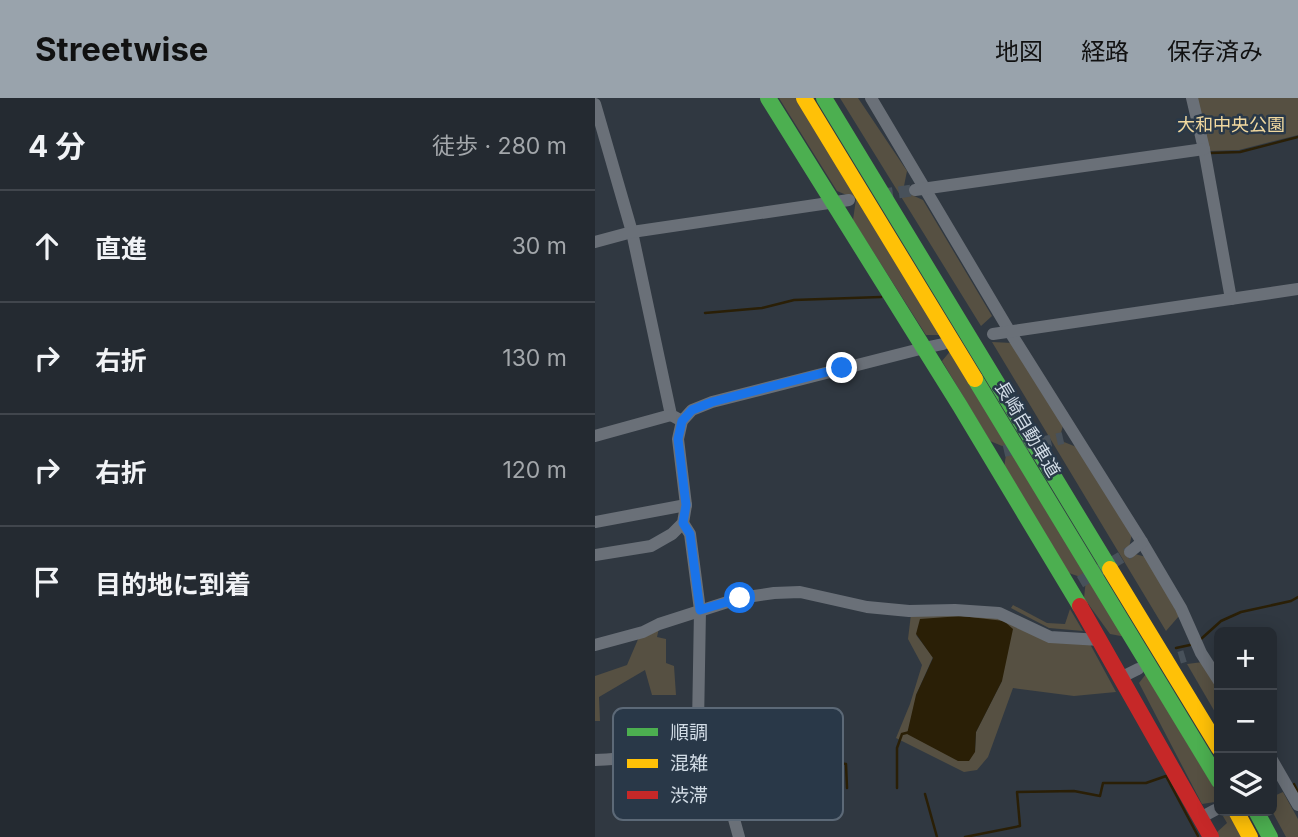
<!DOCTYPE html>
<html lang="ja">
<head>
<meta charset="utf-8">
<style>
	body { margin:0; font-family:Inter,"Noto Sans JP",sans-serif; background:#30363d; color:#f1f3f6 }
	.controls { position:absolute; right:21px; bottom:21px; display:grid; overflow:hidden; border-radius:10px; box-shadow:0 4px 18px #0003 }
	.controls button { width:63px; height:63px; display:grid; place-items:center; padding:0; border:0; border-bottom:2px solid #41464d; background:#242a31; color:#f1f3f6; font:35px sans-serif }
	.stop { position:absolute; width:21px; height:21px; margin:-16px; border:5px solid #1a73e8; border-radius:50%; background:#fff }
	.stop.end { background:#1a73e8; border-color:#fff; box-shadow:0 2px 7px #0008 }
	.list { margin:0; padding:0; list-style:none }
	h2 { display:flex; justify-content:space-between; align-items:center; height:91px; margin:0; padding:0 28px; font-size:30px }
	h2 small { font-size:23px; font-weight:400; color:#a3a7ab }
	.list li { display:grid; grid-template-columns:46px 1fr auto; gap:21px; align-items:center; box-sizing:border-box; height:112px; padding:0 28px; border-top:2px solid #41464d }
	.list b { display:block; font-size:26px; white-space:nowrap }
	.list em { font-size:23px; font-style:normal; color:#a3a7ab }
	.icon { flex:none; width:38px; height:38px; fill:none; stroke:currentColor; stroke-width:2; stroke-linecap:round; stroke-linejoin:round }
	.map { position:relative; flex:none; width:703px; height:739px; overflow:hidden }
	header { display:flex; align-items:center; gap:42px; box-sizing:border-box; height:98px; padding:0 35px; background:#99a3ac; color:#111 }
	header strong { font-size:33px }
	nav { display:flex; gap:38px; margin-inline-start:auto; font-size:24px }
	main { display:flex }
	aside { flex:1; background:#242a31 }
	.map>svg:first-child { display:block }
	.green { fill:#565042; fill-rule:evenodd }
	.water { fill:#2a1f06 }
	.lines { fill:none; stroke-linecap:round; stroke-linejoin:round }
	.stream { stroke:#2a1f06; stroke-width:2.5 }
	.street-tunnel { stroke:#48515a; stroke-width:12; stroke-dasharray:12 6; stroke-linecap:butt }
	.street { stroke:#6a7078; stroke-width:12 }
	.fast { stroke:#4caf50; stroke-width:16 }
	.slow { stroke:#ffc107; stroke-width:16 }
	.jam { stroke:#c62828; stroke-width:16 }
	.route { stroke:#1a73e8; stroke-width:9 }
	.labels { text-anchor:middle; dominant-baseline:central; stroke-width:5; stroke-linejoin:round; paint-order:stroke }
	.park-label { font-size:18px; fill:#f0d89f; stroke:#293848 }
	.street-label { font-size:18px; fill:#d2dce6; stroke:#293848 }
	.key { fill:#293848; stroke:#5c6977; stroke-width:2 }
	.key-label { font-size:19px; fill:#d2dce6 }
</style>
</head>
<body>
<header>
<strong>Streetwise</strong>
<nav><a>地図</a><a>経路</a><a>保存済み</a></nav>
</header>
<main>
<aside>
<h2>4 分<small>徒歩 · 280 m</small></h2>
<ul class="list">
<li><svg class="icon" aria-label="ahead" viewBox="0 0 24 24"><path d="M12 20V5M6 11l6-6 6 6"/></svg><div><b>直進</b></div><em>30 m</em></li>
<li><svg class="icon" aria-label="right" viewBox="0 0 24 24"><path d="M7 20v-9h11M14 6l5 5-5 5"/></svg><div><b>右折</b></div><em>130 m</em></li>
<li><svg class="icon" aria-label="right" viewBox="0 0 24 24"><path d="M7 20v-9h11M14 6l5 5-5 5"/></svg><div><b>右折</b></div><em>120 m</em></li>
<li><svg class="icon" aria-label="arrive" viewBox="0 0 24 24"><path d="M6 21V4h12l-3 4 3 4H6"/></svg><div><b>目的地に到着</b></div></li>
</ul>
</aside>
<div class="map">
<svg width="703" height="739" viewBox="0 0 703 739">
	<rect width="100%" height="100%" fill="#303841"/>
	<g class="green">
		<polygon points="184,0 201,0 346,237 331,237 258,122 261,101 242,93"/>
		<polygon points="245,0 263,0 312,73 308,93 328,102 397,218 386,228"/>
		<polygon points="601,0 703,0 703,37 644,52 614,53"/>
		<polygon points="397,244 417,245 469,324 464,342 484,350 537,436 533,454 551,459 584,518 571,533"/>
		<polygon points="357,251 531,539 515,536 489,500 491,481 471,474 409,370 412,350 395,343 347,263"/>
		<polygon points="418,507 452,525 470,526 475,511 488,533 454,530 416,510"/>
		<path d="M 316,516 L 413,520 L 495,546 L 521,594 L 479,598 L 418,590 L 393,659 L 382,672 L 369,674 L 301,640 L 315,606 L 327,567 L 313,541 ZM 321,537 L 407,583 L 381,634 L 380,654 L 321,597 L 338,559 Z"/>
		<polygon points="64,530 62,539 71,541 71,565 79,568 81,597 57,597 50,572 4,599 5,623 0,623 0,578 32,567 44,539"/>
		<polygon points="608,564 624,591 624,621 592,566"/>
		<polygon points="551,576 624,698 624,711 620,704 607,706 544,585"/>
		<polygon points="688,694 703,721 703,739 691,739 677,713 677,696 679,698"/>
		<polygon points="625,713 633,713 648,739 624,739 621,735 632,725"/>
	</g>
	<polygon class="water" points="366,518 409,523 418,531 407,583 381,634 380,654 374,663 363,663 312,636 321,597 338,560 321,536 325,521"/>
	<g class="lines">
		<g class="stream">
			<polyline points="615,55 645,54 703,39"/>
			<polyline points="110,215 167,210 199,202 286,199"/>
			<polyline points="606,541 626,523 646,514 696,503 703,499"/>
			<polyline points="581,550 595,547"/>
			<polyline points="109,624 140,624 158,631 182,629 196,635 213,635 230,643 243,665 251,666 252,690"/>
			<polyline points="699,686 703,694"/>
			<polyline points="302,690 302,650 307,636 315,634"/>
			<polyline points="330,696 342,739"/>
			<polyline points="370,739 425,728 422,694 479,693 505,698 508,685 551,685 571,678 603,738"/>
		</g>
		<g class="street-tunnel">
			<polyline points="286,97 320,92"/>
			<polyline points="409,353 468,340"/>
			<polyline points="485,484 535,454"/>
			<polyline points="567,565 590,558"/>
			<polyline points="677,683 678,682"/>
		</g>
		<g class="street">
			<polyline points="276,0 415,234 547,444 586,510 606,555 624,583"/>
			<polyline points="597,0 609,51 636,201"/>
			<polyline points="0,6 37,134 76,317 87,323"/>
			<polyline points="320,92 609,51"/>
			<polyline points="0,144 37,134 254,102"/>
			<polyline points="398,236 703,191"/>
			<polyline points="0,338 76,317"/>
			<polyline points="0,424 91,407"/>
			<polyline points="88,425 95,436 105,512 103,626 108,645 129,685 144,739"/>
			<polyline points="535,454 547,444"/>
			<polyline points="0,457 56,448 77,436 88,425 91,407 83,341 87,323 97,312 117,304 329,250 348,246"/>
			<polyline points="0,547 48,534 64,526 145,500 179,495 205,494 272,509 314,513 360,512 404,515 455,539 505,542"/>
			<polyline points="527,579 543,571"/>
			<path d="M 0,662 C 37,661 72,654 108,645"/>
			<polyline points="677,662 703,707"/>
			<polyline points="605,720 620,712"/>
		</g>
		<g class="fast">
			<polyline points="173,0 365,308 485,508"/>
			<polyline points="229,0 515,471"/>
			<polyline points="380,281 624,683"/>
			<polyline points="661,713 675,739"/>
		</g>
		<g class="slow">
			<polyline points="209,0 380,281"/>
			<polyline points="515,471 624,650"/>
			<polyline points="641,713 655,739"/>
		</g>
		<polyline class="jam" points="485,508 616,739"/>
	</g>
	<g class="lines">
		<polyline class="route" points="145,500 105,512 95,436 88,425 91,407 83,341 87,323 97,312 117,304 247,270"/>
	</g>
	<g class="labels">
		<g class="park-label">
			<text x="636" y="26">大和中央公園</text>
		</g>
		<g class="street-label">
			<text transform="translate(433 331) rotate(59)">長崎自動車道</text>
		</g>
	</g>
	<rect x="18" y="610" width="230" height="112" rx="10" class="key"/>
	<rect x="32" y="630" width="31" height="8" fill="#4caf50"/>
	<rect x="32" y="661" width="31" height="9" fill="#ffc107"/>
	<rect x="32" y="693" width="31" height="8" fill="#c62828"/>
	<g class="key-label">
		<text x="75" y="641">順調</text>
		<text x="75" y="672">混雑</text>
		<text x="75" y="704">渋滞</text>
	</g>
</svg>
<div class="controls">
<button>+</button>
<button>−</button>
<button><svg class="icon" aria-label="layers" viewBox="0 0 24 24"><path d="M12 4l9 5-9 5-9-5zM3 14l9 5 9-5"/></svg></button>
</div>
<div class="stop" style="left:145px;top:500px"></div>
<div class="stop end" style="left:247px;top:270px"></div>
</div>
</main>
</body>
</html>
